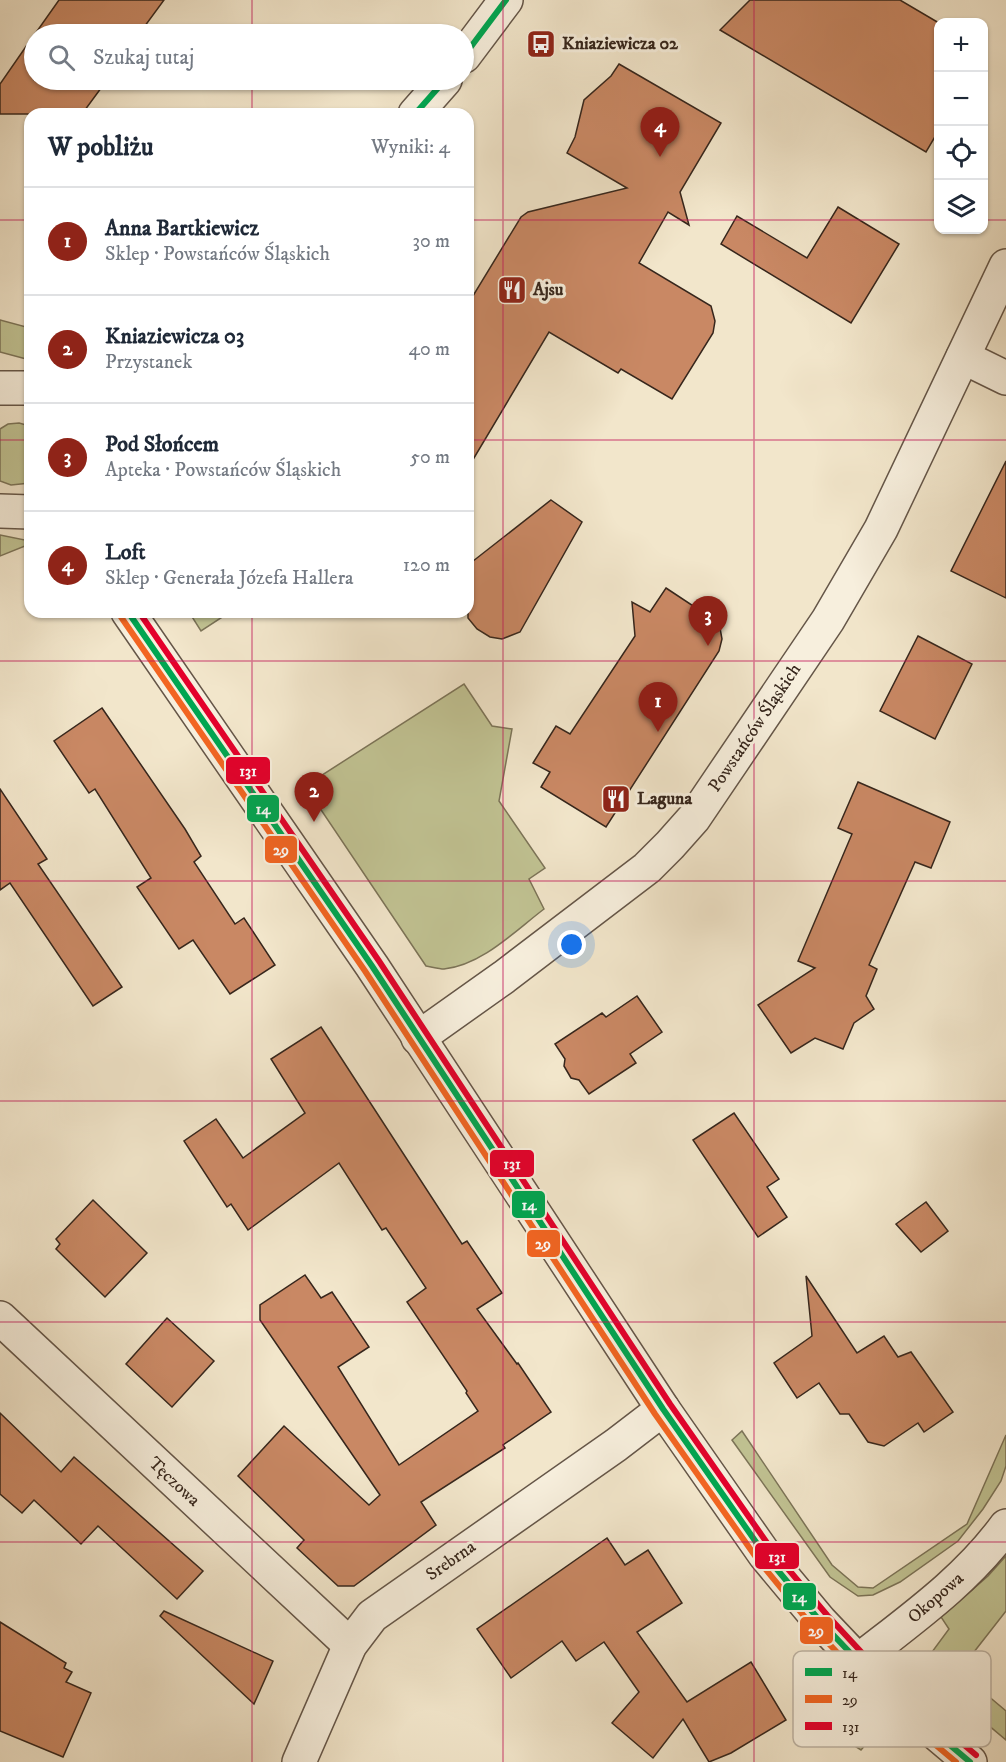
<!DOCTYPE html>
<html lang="pl">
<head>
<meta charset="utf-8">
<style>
	body { margin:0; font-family:"IM FELL DW Pica",serif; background:#f2f2f3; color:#1f2937 }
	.controls { position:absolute; right:18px; top:18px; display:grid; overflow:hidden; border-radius:12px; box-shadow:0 2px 4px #0004 }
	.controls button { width:54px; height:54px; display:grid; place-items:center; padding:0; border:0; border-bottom:2px solid #e0e1e3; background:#fff; color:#1f2937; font:30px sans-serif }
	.you { position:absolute; left:572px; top:945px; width:21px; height:21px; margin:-15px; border:4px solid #fff; border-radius:50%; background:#1a73e8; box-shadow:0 0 0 9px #1a73e833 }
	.badge { display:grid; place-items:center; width:39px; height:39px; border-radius:50%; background:#8f2418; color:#fff; font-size:20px; font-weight:700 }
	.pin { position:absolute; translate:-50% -50px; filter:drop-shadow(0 2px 3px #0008) }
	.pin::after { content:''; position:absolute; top:32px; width:21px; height:18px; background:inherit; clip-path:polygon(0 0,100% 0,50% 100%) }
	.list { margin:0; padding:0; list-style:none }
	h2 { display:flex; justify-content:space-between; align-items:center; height:78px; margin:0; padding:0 24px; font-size:26px }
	h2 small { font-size:20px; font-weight:400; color:#747a83 }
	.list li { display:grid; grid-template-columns:39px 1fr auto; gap:18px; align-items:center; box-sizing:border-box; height:108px; padding:0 24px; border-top:2px solid #e0e1e3 }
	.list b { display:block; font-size:22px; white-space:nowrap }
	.list p { margin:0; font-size:20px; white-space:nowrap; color:#747a83 }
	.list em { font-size:20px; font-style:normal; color:#747a83 }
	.icon { flex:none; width:33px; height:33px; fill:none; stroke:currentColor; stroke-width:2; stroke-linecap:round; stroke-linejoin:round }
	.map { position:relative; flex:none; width:1006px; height:1762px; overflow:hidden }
	.search { position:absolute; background:#fff; box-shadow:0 2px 4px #0004; left:24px; top:24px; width:450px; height:66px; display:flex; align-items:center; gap:15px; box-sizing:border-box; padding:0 21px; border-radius:33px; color:#747a83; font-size:22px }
	.panel { position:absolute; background:#fff; box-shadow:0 2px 4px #0004; left:24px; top:108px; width:450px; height:510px; border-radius:18px }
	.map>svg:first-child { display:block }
	.green { fill:#c1c393; stroke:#7c7458; stroke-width:1.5 }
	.building { fill:#c98864; stroke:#36261c; stroke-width:1.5 }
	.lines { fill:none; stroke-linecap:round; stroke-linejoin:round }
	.minor-casing { stroke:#655648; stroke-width:36 }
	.tertiary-casing { stroke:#655648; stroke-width:36 }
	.minor { stroke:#f7efdd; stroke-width:33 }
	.tertiary { stroke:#f7efdd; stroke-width:33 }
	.bus-1-casing { stroke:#f7efdd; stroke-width:10 }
	.bus-2-casing { stroke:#f7efdd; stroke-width:10 }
	.bus-3-casing { stroke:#f7efdd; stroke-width:10 }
	.bus-1 { stroke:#00a651; stroke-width:6 }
	.bus-2 { stroke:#f26522; stroke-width:6 }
	.bus-3 { stroke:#e4002b; stroke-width:6 }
	.grid { fill:none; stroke:#c2185b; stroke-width:1.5; stroke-opacity:0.55 }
	.labels { text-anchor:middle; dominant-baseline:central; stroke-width:6; stroke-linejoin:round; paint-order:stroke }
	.poi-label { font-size:18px; font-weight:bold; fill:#36261c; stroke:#f7efdd; text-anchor:start }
	.street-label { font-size:18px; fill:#36261c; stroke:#f7efdd }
	.key { fill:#f7efdd; stroke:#bdb3a3; stroke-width:1.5 }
	.key-label { font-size:16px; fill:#36261c }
	.line-badge { stroke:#f7efdd; stroke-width:2 }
	.badge-label { font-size:16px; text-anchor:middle; font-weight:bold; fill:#fff }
</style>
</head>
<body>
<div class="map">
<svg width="1006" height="1762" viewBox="0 0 1006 1762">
	<rect width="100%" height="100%" fill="#f2e6cb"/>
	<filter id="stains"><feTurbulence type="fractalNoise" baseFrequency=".00333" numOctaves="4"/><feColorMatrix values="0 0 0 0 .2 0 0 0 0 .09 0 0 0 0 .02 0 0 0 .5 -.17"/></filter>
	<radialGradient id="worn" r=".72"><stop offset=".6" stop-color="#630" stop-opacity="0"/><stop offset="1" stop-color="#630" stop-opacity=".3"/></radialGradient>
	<g class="green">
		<polygon points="0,320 30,328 30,360 0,352"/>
		<polygon points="19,423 30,426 30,483 11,485 0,481 0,429 8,424"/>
		<polygon points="0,535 30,541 30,544 0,556"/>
		<polygon points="189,612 230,612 201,631"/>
		<path d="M 464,684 L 492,726 L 512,729 L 499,801 L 545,868 L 529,879 L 544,909 C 515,931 482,965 444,969 C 439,969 432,967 426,966 L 305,786 Z"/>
		<polygon points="742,1431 832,1565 858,1587 873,1588 967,1524 1006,1435 1006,1466 1001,1481 983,1509 958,1541 900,1582 873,1595 858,1596 830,1577 732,1440"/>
		<polygon points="1006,1556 1006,1611 963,1666 942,1657 1006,1711 1006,1740 944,1688 929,1656 949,1629 941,1617 988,1576"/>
		<polygon points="835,1686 877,1731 861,1750 836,1734 819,1702"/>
	</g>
	<g class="building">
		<polygon points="59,0 164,0 139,34 35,34"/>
		<polygon points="750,0 900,0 939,23 939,130 926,152 720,30"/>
		<polygon points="34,35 34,80 107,80 82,114 0,114 0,84"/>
		<polygon points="619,64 721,123 680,192 689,225 668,212 639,263 711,306 715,321 713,333 672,399 621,369 618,373 549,332 468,468 468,304 521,217 528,212 627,188 567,153 575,137 584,100 611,76"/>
		<polygon points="838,207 899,244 851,323 721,244 737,216 807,258"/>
		<polygon points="1006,461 1006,598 951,571"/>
		<polygon points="551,500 582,522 520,632 502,639 490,637 477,629 468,618 468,565"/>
		<polygon points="666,588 713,619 720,628 722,639 719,651 606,827 541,787 550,772 533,763 556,726 570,734 635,636 632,602 650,612"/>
		<polygon points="918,636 972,664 935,739 880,711"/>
		<polygon points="102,708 185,829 201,856 194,862 235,924 244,918 275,965 230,994 193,940 179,949 137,887 151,878 95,789 89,793 54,741"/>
		<polygon points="858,782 950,822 931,868 915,862 869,965 877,969 866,996 874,1009 854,1023 843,1049 815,1038 791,1053 758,1005 815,968 798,961 852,834 838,828"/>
		<polygon points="0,789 47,859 38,864 122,987 93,1006 10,883 0,890"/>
		<polygon points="637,996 662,1032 630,1054 636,1063 589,1094 579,1080 571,1078 564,1066 565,1059 555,1044 602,1013 606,1017"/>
		<polygon points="321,1027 462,1244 467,1241 502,1293 477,1309 517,1364 518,1363 551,1412 503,1445 505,1448 421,1502 436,1525 354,1586 338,1586 297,1548 304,1540 238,1476 284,1426 369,1505 380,1495 260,1320 260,1305 305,1275 321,1298 332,1292 369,1347 338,1367 399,1465 478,1411 466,1393 467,1391 407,1302 426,1288 386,1228 382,1230 339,1163 248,1230 231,1204 227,1207 184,1141 216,1119 243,1158 305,1113 271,1059"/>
		<polygon points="734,1113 779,1179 767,1187 787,1217 758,1237 693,1140"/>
		<polygon points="93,1200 147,1253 105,1297 56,1249 60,1244 56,1239"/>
		<polygon points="926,1202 948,1231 921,1252 896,1224"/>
		<polygon points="806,1276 857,1353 884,1336 898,1357 911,1352 953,1412 924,1432 918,1423 884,1446 868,1442 849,1414 840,1414 819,1383 797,1398 774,1363 812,1336"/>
		<polygon points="167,1318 214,1361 172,1407 126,1364"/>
		<polygon points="0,1413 61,1472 74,1457 203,1571 177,1599 98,1526 81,1544 34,1500 22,1513 0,1494"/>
		<polygon points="607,1538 625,1565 648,1550 682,1603 637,1632 687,1702 751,1662 786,1720 731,1753 709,1762 683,1719 653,1758 612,1723 639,1692 604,1642 576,1661 562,1641 511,1678 477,1629"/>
		<polygon points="164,1611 273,1661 254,1704 160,1616"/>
		<polygon points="0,1622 66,1663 64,1668 72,1672 66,1682 91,1693 63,1757 0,1731"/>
	</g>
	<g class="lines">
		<g class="minor-casing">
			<g id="minor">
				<polyline points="963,357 1006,378"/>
				<polyline points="128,612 372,966 663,1409 765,1555 820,1621 858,1661 925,1724 970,1762"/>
				<polyline points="418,1038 504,977 647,868 670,845 694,818 828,620 881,529 1006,266"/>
				<polyline points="0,1318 350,1645"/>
				<path d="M 858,1661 C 910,1620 966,1581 1006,1526"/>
				<polyline points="299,1762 350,1645 372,1616 616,1445 663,1409"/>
			</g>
		</g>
		<g class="tertiary-casing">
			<g id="tertiary">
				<polyline points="464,56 506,0"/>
				<polyline points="415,114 445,80"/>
				<polyline points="0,388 30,388"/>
				<polyline points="0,511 30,512"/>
			</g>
		</g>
		<use href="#minor" class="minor"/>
		<use href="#tertiary" class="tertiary"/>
		<g class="bus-1-casing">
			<g id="bus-1">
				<polyline points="464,56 506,0"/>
				<polyline points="415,114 445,80"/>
				<polyline points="128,612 372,966 663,1409 765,1555 820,1621 858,1661 925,1724 970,1762"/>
			</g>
		</g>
		<g class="bus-2-casing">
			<polyline id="bus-2" points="121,617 365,971 655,1414 758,1560 813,1627 851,1667 919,1731 956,1762"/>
		</g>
		<g class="bus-3-casing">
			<polyline id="bus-3" points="139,612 379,961 670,1404 772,1550 827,1615 864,1655 931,1717 976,1755"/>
		</g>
		<use href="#bus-1" class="bus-1"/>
		<use href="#bus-2" class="bus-2"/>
		<use href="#bus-3" class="bus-3"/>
	</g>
	<path class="grid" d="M 252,0 L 252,34M 503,0 L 503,1762M 754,0 L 754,1762M 252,80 L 252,114M 0,220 L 30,220M 468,220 L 938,220M 984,220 L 1006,220M 0,440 L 30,440M 468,440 L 1006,440M 252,612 L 252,1762M 0,661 L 1006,661M 0,881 L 1006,881M 0,1101 L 1006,1101M 0,1322 L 1006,1322M 0,1542 L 1006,1542"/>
	<defs>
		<g id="bus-square" transform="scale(1.5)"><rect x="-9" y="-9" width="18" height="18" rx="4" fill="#8f2418" stroke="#f7efdd"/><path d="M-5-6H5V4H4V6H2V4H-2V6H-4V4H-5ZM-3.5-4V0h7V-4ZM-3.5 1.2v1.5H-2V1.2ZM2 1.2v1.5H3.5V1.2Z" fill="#fff"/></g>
		<g id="restaurant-square" transform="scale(1.5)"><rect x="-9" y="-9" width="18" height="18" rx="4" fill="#8f2418" stroke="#f7efdd"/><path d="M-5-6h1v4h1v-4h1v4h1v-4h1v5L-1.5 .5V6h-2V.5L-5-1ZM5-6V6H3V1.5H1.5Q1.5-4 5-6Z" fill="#fff"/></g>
	</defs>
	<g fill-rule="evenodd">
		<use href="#bus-square" x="541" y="44"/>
		<use href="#restaurant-square" x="512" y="290"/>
		<use href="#restaurant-square" x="616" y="799"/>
	</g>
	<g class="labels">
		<g class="poi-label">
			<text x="562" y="44">Kniaziewicza 02</text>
			<text x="533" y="290">Ajsu</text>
			<text x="637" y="799">Laguna</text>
		</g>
		<g class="street-label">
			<text transform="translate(755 728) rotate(-56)">Powstańców Śląskich</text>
			<text transform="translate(174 1482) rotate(43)">Tęczowa</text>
			<text transform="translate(451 1561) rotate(-35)">Srebrna</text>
			<text transform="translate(936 1598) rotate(-41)">Okopowa</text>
		</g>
	</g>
	<rect x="793" y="1651" width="198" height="96" rx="9" class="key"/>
	<rect x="805" y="1668" width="27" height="8" fill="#00a651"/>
	<rect x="805" y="1695" width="27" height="8" fill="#f26522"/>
	<rect x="805" y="1722" width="27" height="8" fill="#e4002b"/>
	<g class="key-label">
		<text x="842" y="1678">14</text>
		<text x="842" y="1705">29</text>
		<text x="842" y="1732">131</text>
	</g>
	<g class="line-badge">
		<rect x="225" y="756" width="46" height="29" rx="6" fill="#e4002b"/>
		<rect x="246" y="794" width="34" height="29" rx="6" fill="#00a651"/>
		<rect x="264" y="835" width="34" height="29" rx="6" fill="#f26522"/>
		<rect x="489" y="1149" width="46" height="29" rx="6" fill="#e4002b"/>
		<rect x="511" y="1190" width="35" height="29" rx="6" fill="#00a651"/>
		<rect x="526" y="1229" width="35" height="29" rx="6" fill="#f26522"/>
		<rect x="754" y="1542" width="46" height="28" rx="6" fill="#e4002b"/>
		<rect x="782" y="1582" width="35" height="29" rx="6" fill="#00a651"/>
		<rect x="799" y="1616" width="35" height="29" rx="6" fill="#f26522"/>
	</g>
	<g class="badge-label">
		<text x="248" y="776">131</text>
		<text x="263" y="814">14</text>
		<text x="281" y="855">29</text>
		<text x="512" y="1169">131</text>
		<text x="529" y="1210">14</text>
		<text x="543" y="1249">29</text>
		<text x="777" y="1562">131</text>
		<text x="799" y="1602">14</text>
		<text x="816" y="1636">29</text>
	</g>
	<rect width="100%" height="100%" filter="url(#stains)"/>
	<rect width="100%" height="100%" fill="url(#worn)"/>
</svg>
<div class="controls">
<button>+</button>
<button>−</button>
<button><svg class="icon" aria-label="locate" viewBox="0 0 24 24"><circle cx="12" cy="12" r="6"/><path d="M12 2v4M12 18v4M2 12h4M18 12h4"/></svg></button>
<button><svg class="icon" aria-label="layers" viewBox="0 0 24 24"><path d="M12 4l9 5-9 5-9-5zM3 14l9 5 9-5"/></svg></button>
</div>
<div class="you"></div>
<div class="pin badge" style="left:658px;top:732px">1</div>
<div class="pin badge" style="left:314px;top:822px">2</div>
<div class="pin badge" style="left:708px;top:646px">3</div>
<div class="pin badge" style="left:660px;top:157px">4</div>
<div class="search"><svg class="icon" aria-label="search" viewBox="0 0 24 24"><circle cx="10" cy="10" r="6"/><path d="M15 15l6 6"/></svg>Szukaj tutaj</div>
<section class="panel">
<h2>W pobliżu<small>Wyniki: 4</small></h2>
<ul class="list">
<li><span class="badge">1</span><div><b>Anna Bartkiewicz</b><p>Sklep · Powstańców Śląskich</p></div><em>30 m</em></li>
<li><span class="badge">2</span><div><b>Kniaziewicza 03</b><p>Przystanek</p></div><em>40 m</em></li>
<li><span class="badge">3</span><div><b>Pod Słońcem</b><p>Apteka · Powstańców Śląskich</p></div><em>50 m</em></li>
<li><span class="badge">4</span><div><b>Loft</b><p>Sklep · Generała Józefa Hallera</p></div><em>120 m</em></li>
</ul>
</section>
</div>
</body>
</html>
